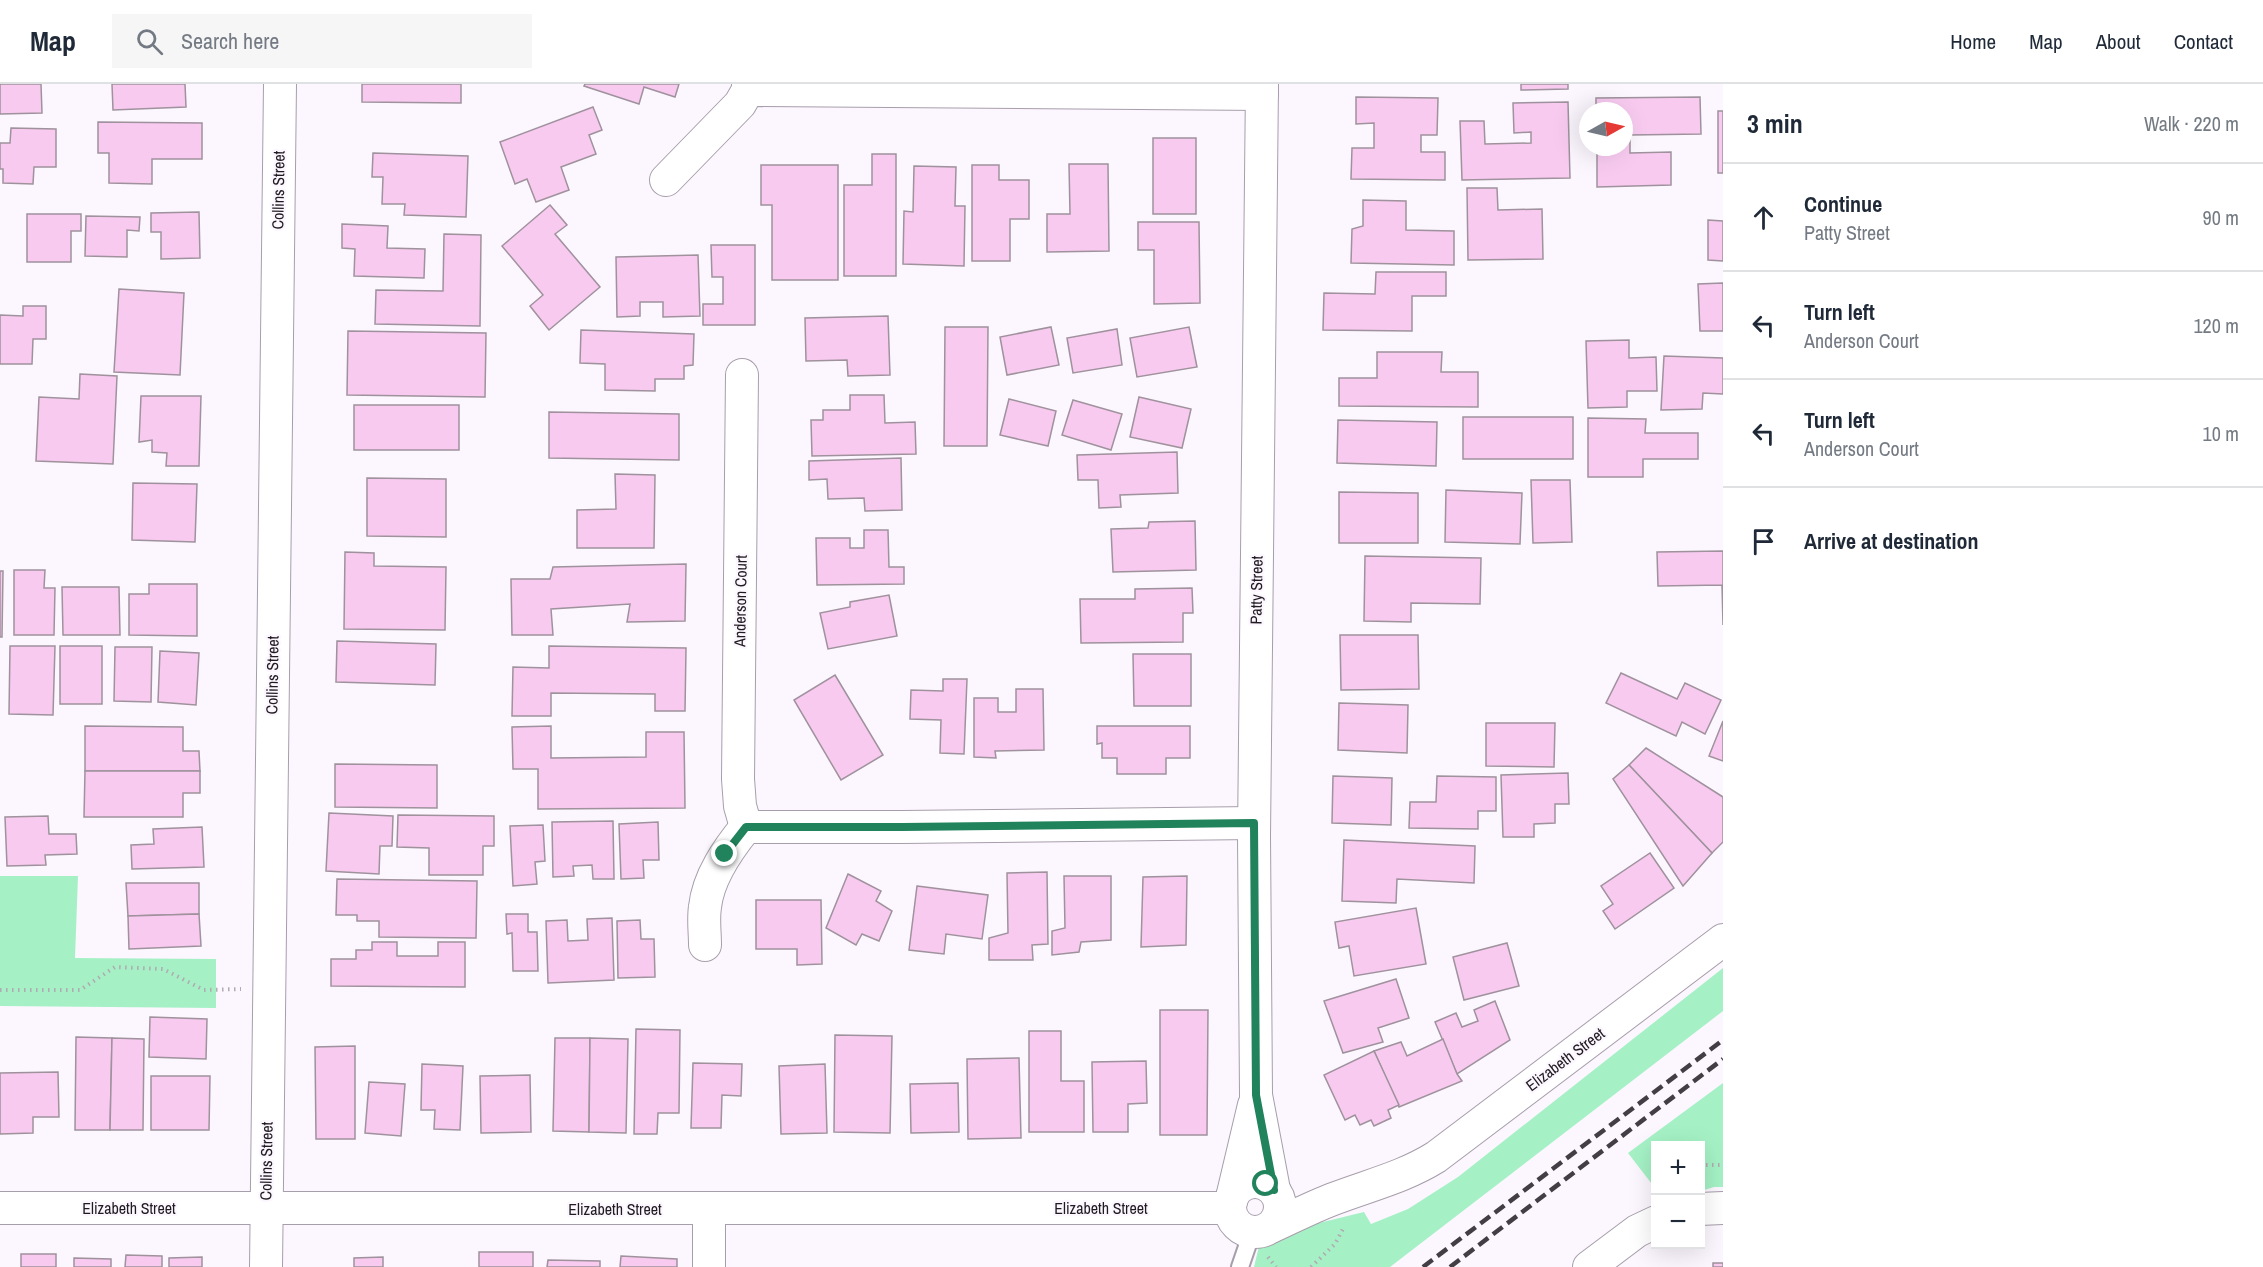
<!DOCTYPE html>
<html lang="en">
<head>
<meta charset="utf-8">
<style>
	body { margin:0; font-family:"Archivo Narrow",sans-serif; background:#f6f6f7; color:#1f2937 }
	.controls { position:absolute; right:18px; bottom:18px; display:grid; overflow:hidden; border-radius:0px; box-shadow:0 6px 24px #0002 }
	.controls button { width:54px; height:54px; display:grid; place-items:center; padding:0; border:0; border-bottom:2px solid #e0e1e3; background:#fff; color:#1f2937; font:30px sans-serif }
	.compass { position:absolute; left:1579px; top:18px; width:54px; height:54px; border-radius:50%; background:#fff; box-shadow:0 6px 24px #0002; rotate:82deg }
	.stop { position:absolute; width:18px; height:18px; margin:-14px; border:4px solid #20835c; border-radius:50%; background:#fff }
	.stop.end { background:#20835c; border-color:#fff; box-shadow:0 2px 6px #0008 }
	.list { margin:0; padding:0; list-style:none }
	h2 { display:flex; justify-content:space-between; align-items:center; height:78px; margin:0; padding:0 24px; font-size:26px }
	h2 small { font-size:20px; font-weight:400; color:#747a83 }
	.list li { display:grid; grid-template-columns:39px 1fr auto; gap:18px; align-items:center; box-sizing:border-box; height:108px; padding:0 24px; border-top:2px solid #e0e1e3 }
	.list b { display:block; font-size:22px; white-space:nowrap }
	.list p { margin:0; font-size:20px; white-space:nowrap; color:#747a83 }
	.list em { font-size:20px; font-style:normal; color:#747a83 }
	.icon { flex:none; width:33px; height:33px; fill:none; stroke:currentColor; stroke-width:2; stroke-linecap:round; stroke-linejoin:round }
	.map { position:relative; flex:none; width:1723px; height:1183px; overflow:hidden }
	header { display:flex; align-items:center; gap:36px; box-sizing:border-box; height:84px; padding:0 30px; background:#fff; border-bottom:2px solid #e0e1e3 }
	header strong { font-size:28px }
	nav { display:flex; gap:33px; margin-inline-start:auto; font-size:21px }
	.search { width:420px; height:54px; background:#f6f6f7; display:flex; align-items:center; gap:15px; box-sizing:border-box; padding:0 21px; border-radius:0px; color:#747a83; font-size:22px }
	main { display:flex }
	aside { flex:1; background:#fff }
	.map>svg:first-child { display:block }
	.green { fill:#a5f1c5 }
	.building { fill:#f8caf0; stroke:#9f929c; stroke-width:1.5 }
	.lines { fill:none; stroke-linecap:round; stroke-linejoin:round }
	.lane-casing { stroke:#a79eab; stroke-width:20 }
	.street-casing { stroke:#a79eab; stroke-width:34 }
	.path { stroke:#b0aab2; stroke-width:4; stroke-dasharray:1.5 4.5; stroke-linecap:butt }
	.lane { stroke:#fff; stroke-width:16 }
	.street { stroke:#fff; stroke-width:32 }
	.rail { stroke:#423e44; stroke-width:4.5; stroke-dasharray:12 6; stroke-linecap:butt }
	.route { stroke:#20835c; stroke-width:8 }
	.labels { text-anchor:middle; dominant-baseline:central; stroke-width:4.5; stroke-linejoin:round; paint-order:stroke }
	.street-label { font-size:16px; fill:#1f1b20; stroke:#fcf6ff }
</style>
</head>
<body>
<header>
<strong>Map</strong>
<div class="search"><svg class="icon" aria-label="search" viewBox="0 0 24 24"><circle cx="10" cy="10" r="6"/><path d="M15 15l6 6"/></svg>Search here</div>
<nav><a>Home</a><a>Map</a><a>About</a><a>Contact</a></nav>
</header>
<main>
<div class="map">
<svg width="1723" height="1183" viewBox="0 0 1723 1183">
	<rect width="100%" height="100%" fill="#fcf6ff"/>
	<g class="green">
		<polygon points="0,792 78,792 75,874 216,875 216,924 0,922"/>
		<polygon points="1723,884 1723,927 1390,1183 1254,1183 1259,1162 1290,1146 1364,1128 1371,1140 1408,1125 1458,1093"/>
		<polygon points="1723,999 1723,1103 1714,1103 1701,1107 1700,1062 1656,1062 1655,1104 1628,1069"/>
	</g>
	<g class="building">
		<polygon points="0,0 41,0 42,29 0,30"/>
		<polygon points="112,0 185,0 186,23 113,26"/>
		<polygon points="362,0 461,0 461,19 362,18"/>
		<polygon points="585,0 679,0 675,13 644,3 639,20 584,2"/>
		<polygon points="1521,0 1568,0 1568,5 1521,6"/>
		<polygon points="1356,13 1438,14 1437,51 1421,51 1421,68 1445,68 1445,96 1351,95 1352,64 1374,64 1374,39 1356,40"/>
		<polygon points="1700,13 1701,50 1630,51 1630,69 1671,68 1671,101 1597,103 1597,63 1624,63 1624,27 1596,27 1596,14"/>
		<polygon points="1568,18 1570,94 1462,96 1460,37 1484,37 1485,60 1531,59 1531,48 1514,49 1513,19"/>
		<polygon points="593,23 602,46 589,51 596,70 561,83 569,106 536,118 527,95 515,100 500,58"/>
		<rect x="1718" y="27" width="5" height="62"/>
		<polygon points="98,38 202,39 202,75 152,75 152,100 109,99 109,69 98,69"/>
		<polygon points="11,44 56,45 56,83 34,83 33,100 3,99 3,85 0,85 0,59 10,59"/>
		<rect x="1153" y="54" width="43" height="76"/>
		<polygon points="373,69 468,72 466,133 404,131 405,120 382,120 383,93 372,93"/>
		<polygon points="872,70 896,70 896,192 844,192 844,101 872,101"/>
		<polygon points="1069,80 1108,80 1109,167 1047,168 1047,130 1070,130"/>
		<polygon points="761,81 838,81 838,196 772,196 772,121 761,121"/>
		<polygon points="972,81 999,81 999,96 1029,96 1029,135 1010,135 1010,177 972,177"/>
		<polygon points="914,82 956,83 955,122 965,122 964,182 903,180 904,127 913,128"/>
		<polygon points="1467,104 1497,104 1498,126 1542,125 1543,175 1468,176"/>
		<polygon points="1363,116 1406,117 1406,146 1454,147 1454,181 1351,179 1352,145 1363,142"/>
		<polygon points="550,121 567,141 555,150 600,203 549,246 530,222 543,211 502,162"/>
		<polygon points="199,128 200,174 161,175 161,148 151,148 151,129"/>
		<polygon points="27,130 81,130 81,147 71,147 71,178 27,178"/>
		<polygon points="86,132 140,133 139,147 127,146 127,173 85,172"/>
		<polygon points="1708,136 1723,137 1723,177 1708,176"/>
		<polygon points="1138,138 1199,138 1200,219 1154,220 1154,166 1138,166"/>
		<polygon points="342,140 388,142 387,164 425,165 424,194 354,192 355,165 342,164"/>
		<polygon points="444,150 481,151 480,242 375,240 376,206 443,207"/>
		<polygon points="711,161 755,161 755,241 703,241 703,220 723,220 723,193 712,193"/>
		<polygon points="698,171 700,232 663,233 663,218 640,218 640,232 617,233 616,173"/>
		<polygon points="1376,188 1446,188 1446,212 1412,212 1412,247 1323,246 1324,209 1375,210"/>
		<polygon points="1723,199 1723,247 1700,247 1698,200"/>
		<polygon points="119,205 184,209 180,291 114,288"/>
		<polygon points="23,222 46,222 46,255 33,255 32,280 0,280 0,231 23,232"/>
		<polygon points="888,232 890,291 848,292 847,276 806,277 805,234"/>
		<polygon points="945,243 988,243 987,362 944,362"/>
		<polygon points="1051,243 1059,281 1007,291 1000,253"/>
		<polygon points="1189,243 1197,283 1137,293 1130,254"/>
		<polygon points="1117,245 1122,281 1073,289 1067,254"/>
		<polygon points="581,246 694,250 693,281 684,282 684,295 655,295 655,307 605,306 605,280 580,279"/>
		<polygon points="348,247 486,249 485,313 347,311"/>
		<polygon points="1629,256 1629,274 1656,273 1657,307 1627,307 1627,323 1588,324 1586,257"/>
		<polygon points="1377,268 1442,268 1441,288 1478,288 1478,323 1339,322 1339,294 1377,294"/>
		<polygon points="1664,272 1723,274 1723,310 1703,309 1702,325 1661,326"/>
		<polygon points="80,290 117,292 113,380 36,377 39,313 79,315"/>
		<polygon points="850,311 884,311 885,339 915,338 916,370 812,372 811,336 823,336 823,326 850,326"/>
		<polygon points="141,312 201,312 199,382 166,382 167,369 152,368 152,356 139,358"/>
		<polygon points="1139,313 1191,325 1182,364 1130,353"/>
		<polygon points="1009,315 1056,327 1048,362 1000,351"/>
		<polygon points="1073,316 1122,330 1111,366 1062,351"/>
		<rect x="354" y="321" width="105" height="45"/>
		<polygon points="549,328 679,330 679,376 549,374"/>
		<rect x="1463" y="333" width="110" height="42"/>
		<polygon points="1588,334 1646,335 1645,349 1698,349 1698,375 1643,375 1643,393 1588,393"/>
		<polygon points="1338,336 1437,338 1436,382 1337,379"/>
		<polygon points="1177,368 1178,409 1120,411 1121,423 1099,424 1098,396 1078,396 1077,371"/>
		<polygon points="901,374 902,426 865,427 864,414 828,415 827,395 809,396 809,377"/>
		<polygon points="615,390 655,391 654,464 577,464 577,426 616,425"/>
		<polygon points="367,394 446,395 446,453 367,452"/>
		<polygon points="1531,396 1570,396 1572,458 1533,459"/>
		<polygon points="133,399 197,400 195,458 132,456"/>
		<polygon points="1446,406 1522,409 1520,460 1445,458"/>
		<polygon points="1339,408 1418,409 1418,459 1339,459"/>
		<polygon points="1195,437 1196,486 1113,488 1111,445 1148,444 1149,438"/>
		<polygon points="864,446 888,446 889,483 904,483 904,500 817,501 816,454 850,454 850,464 864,464"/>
		<polygon points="1723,467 1723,541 1722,501 1658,502 1657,468"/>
		<polygon points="345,468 374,469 374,482 446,483 445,546 344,545"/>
		<polygon points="1365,472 1481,474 1480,520 1411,519 1411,538 1364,537"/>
		<polygon points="686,480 685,537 627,538 630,520 551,525 553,551 512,551 511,495 550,495 553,483"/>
		<polygon points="14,486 45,486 44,504 55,504 54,551 14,551"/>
		<polygon points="0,487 3,487 2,553 0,553"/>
		<polygon points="149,500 197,500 197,552 129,551 129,510 149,510"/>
		<polygon points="62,503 119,503 120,551 63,551"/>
		<polygon points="1192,504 1193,529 1183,529 1183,558 1081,559 1080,515 1135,515 1135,505"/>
		<polygon points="889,511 897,552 828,565 820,529 850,523 850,518"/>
		<polygon points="1340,551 1418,551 1419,605 1341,606"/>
		<polygon points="337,557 436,560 435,601 336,598"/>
		<polygon points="10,562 55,562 53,631 9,630"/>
		<rect x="60" y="562" width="42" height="58"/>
		<polygon points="549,562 686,564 685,627 655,627 655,610 551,609 551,632 512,632 513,583 549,584"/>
		<polygon points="115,563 152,563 151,618 114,617"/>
		<polygon points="160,567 199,569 196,621 158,618"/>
		<polygon points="1133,570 1191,570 1191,622 1134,622"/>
		<polygon points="1621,589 1677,615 1685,599 1721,616 1705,650 1682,638 1676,652 1606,619"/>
		<polygon points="835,591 883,671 841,696 794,616"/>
		<polygon points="943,595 967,595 964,670 940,669 941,636 910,635 911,606 943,607"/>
		<polygon points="1016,605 1043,605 1044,666 995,667 996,674 974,673 974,614 998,614 998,628 1016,628"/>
		<polygon points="1339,619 1408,621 1407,669 1338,666"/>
		<polygon points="1723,637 1723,677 1709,672"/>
		<polygon points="1486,639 1555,639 1554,683 1486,682"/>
		<polygon points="85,642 183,643 183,667 199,667 200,687 85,687"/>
		<polygon points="551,642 551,674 646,673 646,648 684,648 685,724 538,725 538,685 513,685 512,643"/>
		<polygon points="1097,642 1190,642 1190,674 1166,674 1166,690 1117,690 1117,674 1102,674 1102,659 1097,660"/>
		<polygon points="1646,664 1723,713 1723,758 1712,769 1629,681"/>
		<polygon points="335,680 437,681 437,724 335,723"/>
		<polygon points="1629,681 1712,769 1683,802 1613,695"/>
		<polygon points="85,687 200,687 200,709 183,709 183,733 84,733"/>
		<polygon points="1568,689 1569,720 1555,720 1555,739 1534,740 1534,753 1503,753 1501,691"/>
		<polygon points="1333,692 1392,694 1391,741 1332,739"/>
		<polygon points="1437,692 1496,693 1496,727 1478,727 1478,745 1409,744 1410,718 1436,718"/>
		<polygon points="329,729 393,732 392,762 380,762 379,790 326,787"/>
		<polygon points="398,731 494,732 494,762 483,762 483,791 429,791 429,764 397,763"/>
		<polygon points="48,732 49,750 76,750 77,770 45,771 46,781 7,782 5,733"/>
		<polygon points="613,737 614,795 593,795 592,781 573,782 574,792 553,793 552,738"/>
		<polygon points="658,738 659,776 643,776 644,794 621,795 619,740"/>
		<polygon points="543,741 545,777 535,778 537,800 513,802 510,742"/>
		<polygon points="202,743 204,783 132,785 131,761 154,760 153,745"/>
		<polygon points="1344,756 1475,762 1474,799 1397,795 1396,819 1342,817"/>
		<polygon points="1650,769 1674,804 1615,845 1603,827 1613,820 1601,802"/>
		<polygon points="1047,788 1048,860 1032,861 1033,876 989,876 989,854 1008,849 1007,789"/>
		<polygon points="848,790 881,807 876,817 892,827 879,857 862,850 856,861 826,844"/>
		<polygon points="1064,792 1111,792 1111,856 1081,858 1079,868 1052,871 1052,847 1065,844"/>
		<polygon points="1187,792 1186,861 1141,863 1143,793"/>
		<polygon points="337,795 477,797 476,854 379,853 379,837 357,837 357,831 336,831"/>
		<polygon points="126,799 199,799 199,830 128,832"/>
		<polygon points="917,802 988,811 982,855 946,850 944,870 909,866"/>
		<polygon points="756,816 821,816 822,880 797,881 797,865 756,865"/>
		<polygon points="1416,824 1426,880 1354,892 1349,862 1339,864 1335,838"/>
		<polygon points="199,830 201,862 129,865 128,832"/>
		<polygon points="506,830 528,830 528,848 537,848 538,887 513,887 512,849 507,850"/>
		<polygon points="612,834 614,896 548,899 546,837 567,836 568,857 588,856 587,835"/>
		<polygon points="640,836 641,855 654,855 655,893 618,894 617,837"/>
		<polygon points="372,858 397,858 397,872 438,872 438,858 465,858 465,903 331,902 331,875 356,875 356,866 372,866"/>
		<polygon points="1507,859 1519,902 1464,916 1453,873"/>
		<polygon points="1396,895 1409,934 1378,944 1383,958 1343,969 1324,917"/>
		<polygon points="1495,917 1510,956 1457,990 1435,938 1456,929 1462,943 1478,937 1474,926"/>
		<polygon points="1160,926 1208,926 1207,1051 1160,1051"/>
		<polygon points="150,933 207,935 206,975 149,973"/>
		<polygon points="636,945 680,946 679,1029 658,1029 657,1050 634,1050"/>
		<polygon points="1029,947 1061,947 1061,997 1084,997 1084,1048 1029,1048"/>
		<polygon points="835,951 892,952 890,1049 834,1048"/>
		<polygon points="76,953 112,954 110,1046 75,1046"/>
		<polygon points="112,954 144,955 143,1046 110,1046"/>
		<polygon points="555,954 590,954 589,1048 553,1047"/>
		<polygon points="590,954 628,955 626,1049 589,1048"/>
		<polygon points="1443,955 1457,990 1462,997 1399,1023 1374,967 1401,958 1407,972"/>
		<polygon points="355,962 355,1055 316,1055 315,963"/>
		<polygon points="1374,967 1399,1021 1388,1026 1391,1034 1374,1042 1371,1036 1360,1041 1355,1031 1345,1036 1324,991"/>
		<polygon points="1019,974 1021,1054 968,1055 967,975"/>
		<polygon points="1146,977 1147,1019 1128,1020 1128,1048 1093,1048 1092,978"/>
		<polygon points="693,979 742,980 741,1012 722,1011 721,1044 691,1044"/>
		<polygon points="422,980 463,982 460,1046 434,1045 435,1026 421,1026"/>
		<polygon points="825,980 827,1049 781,1050 779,982"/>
		<polygon points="58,988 59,1033 33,1033 33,1049 0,1050 0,989"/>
		<polygon points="530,991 531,1048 481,1049 480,992"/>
		<polygon points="151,992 210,992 209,1046 151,1046"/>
		<polygon points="369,998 405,1000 401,1052 365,1049"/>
		<polygon points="958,999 959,1048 911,1049 910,1000"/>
		<rect x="479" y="1168" width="54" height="15"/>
		<rect x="21" y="1170" width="35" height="13"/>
		<polygon points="126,1171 162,1172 162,1183 125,1183"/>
		<polygon points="621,1172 677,1175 677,1183 620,1183"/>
		<polygon points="202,1173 202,1183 169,1183 169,1174"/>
		<polygon points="383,1173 383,1183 354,1183 354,1174"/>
		<polygon points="74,1174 111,1175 111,1183 74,1183"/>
		<polygon points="548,1176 600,1177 600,1183 547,1183"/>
		<rect x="1713" y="1179" width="10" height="4"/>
	</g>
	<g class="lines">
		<g class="lane-casing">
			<polyline id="lane" points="1240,1183 1252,1148"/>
		</g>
		<g class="street-casing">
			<g id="street">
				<polyline points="748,0 748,6 1262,10"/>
				<polyline points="1262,0 1254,752 1256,1011 1274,1106"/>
				<polyline points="666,96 740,20 748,6"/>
				<polyline points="742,291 738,695 740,722 746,743"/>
				<path d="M 705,861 C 705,848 703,835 705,823 C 708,793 728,765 746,743 L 902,743 L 1254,739"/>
				<circle cx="1255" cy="1123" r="25"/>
				<polyline points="1231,1118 1254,1021"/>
				<polyline points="0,1124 1230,1124"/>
				<polyline points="709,1125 709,1183"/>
				<polyline points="1700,1125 1723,1124"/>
				<path d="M 1271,1143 C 1293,1133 1314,1122 1336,1114 C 1370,1101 1404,1093 1436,1073 L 1723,856"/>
				<polyline points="266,1183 280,0"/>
				<polyline points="1589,1183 1637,1147 1656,1138"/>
			</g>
		</g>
		<g class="path">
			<polyline points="0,906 80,906 115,883 163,885 204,906 241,905"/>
			<polyline points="1700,1081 1723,1081"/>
			<polyline points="1268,1173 1276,1183"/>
			<polyline points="1311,1183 1335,1160 1344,1143"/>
		</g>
		<use href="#lane" class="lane"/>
		<use href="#street" class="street"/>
		<g class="rail">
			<polyline points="1423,1183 1723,956"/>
			<polyline points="1450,1183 1723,975"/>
		</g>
	</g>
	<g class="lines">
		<polyline class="route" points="725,770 746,743 902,743 1254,739 1256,1011 1274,1106 1266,1100"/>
	</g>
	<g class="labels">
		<g class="street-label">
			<text transform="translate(278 106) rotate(-89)">Collins Street</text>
			<text transform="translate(1256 506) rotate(-89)">Patty Street</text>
			<text transform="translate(740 517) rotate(-89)">Anderson Court</text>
			<text transform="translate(272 591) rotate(-89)">Collins Street</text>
			<text transform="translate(1565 975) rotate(-37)">Elizabeth Street</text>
			<text transform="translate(266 1077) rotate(-89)">Collins Street</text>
			<text x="129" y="1124">Elizabeth Street</text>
			<text x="1101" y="1124">Elizabeth Street</text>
			<text x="615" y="1125">Elizabeth Street</text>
		</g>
	</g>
</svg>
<div class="controls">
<button>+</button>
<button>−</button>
</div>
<svg class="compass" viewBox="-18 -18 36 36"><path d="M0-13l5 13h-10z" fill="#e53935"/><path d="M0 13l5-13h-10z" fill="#747a83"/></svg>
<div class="stop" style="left:1266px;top:1100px"></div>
<div class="stop end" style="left:725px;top:770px"></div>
</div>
<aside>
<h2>3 min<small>Walk · 220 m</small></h2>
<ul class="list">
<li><svg class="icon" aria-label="ahead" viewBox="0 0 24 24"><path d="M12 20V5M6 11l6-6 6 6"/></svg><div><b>Continue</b><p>Patty Street</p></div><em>90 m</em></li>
<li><svg class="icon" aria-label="left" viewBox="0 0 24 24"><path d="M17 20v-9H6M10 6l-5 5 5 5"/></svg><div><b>Turn left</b><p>Anderson Court</p></div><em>120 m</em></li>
<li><svg class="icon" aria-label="left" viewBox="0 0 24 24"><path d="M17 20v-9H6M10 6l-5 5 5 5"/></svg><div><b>Turn left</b><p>Anderson Court</p></div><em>10 m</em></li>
<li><svg class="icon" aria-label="arrive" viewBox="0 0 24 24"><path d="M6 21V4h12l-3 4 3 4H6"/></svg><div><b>Arrive at destination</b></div></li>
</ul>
</aside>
</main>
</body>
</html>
